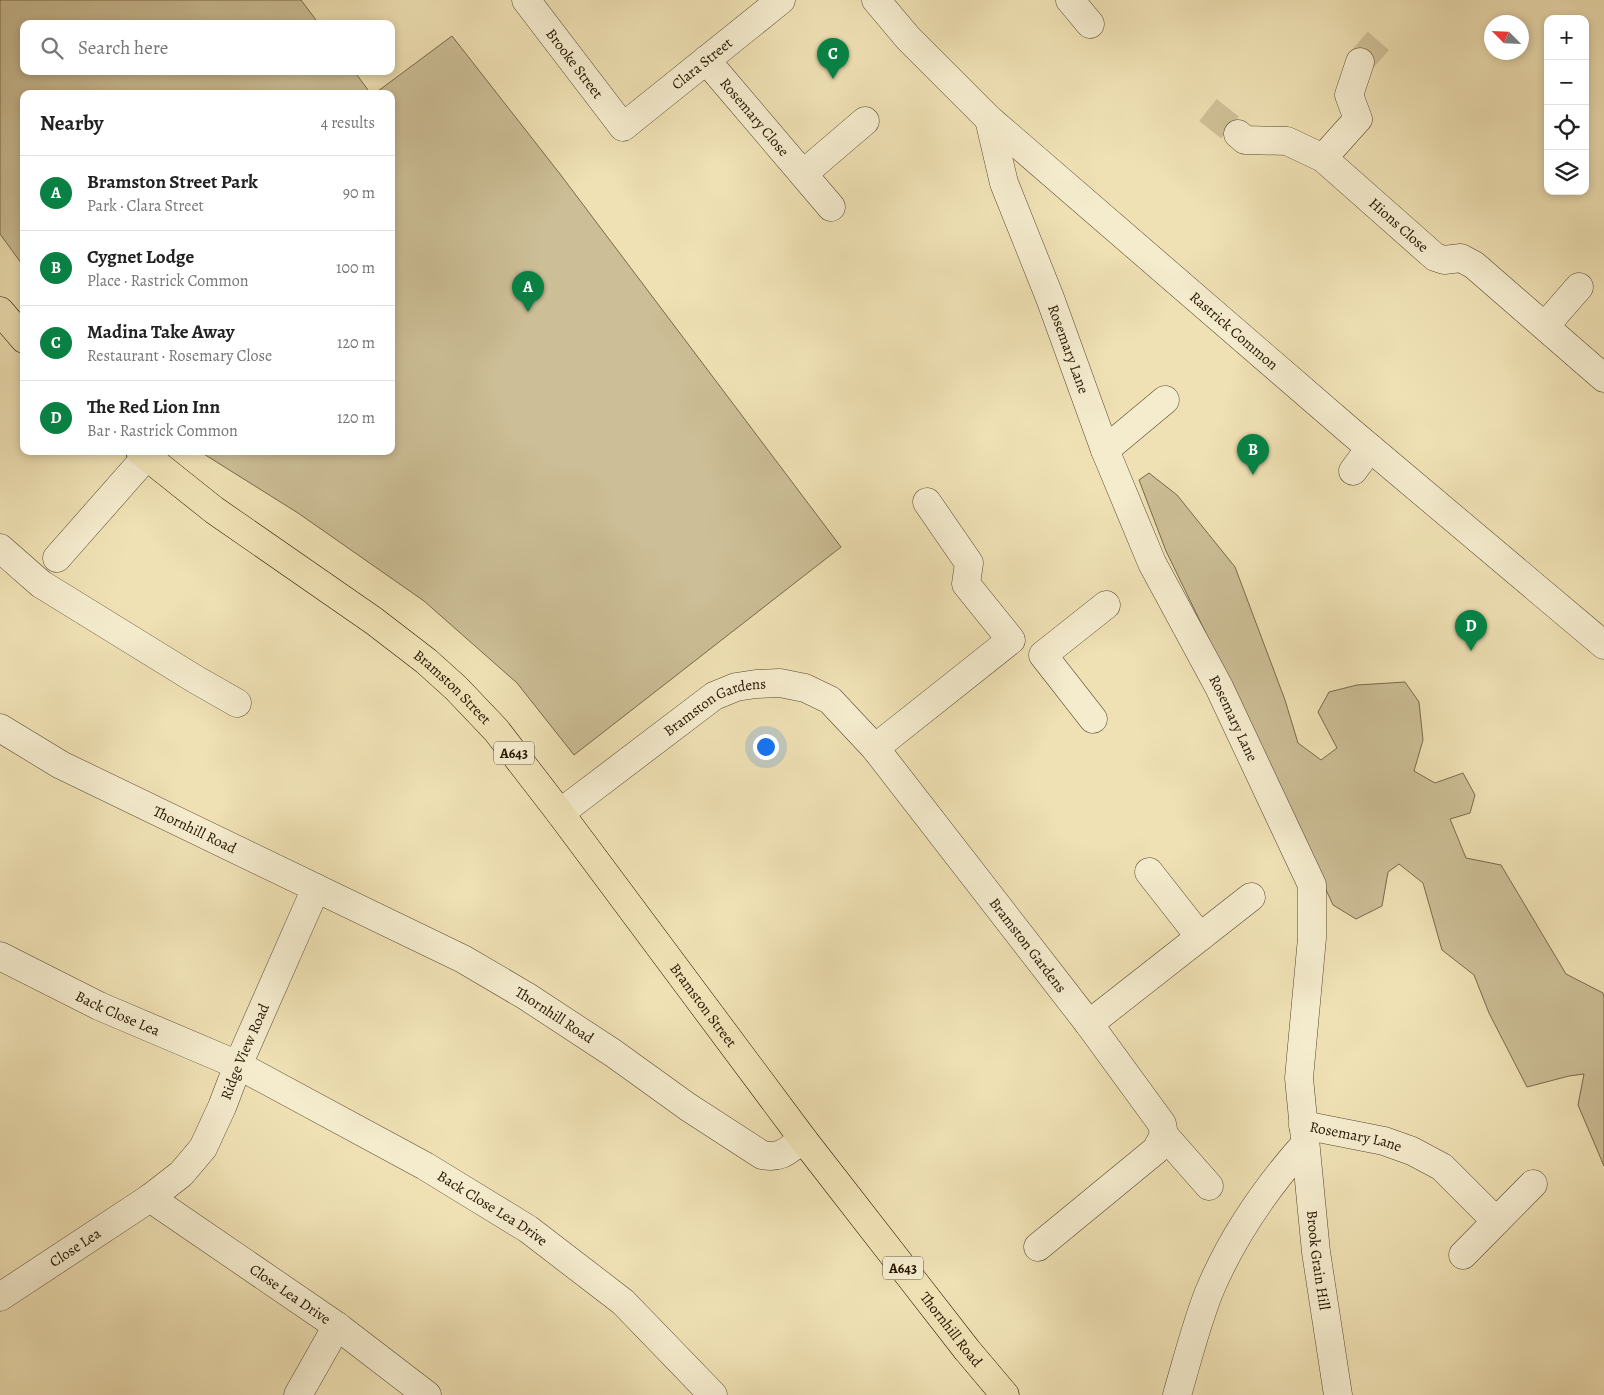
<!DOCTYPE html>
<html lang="en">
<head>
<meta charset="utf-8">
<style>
	body { margin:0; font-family:Alegreya,serif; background:#f6f6f6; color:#222 }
	.controls { position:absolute; right:15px; top:15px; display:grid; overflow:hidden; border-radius:10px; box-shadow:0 2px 8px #0003 }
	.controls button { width:45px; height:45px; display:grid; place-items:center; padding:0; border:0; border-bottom:1px solid #e0e0e0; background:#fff; color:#222; font:25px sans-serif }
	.compass { position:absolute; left:1484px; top:15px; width:45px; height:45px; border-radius:50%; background:#fff; box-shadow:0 2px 8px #0003; rotate:294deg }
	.you { position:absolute; left:765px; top:746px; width:18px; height:18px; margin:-12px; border:4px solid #fff; border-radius:50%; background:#1a73e8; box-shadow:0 0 0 8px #1a73e833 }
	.badge { display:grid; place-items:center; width:32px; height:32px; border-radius:50%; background:#0b8043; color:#fff; font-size:16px; font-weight:700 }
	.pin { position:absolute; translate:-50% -41px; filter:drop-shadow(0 1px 2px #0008) }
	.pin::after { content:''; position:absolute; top:26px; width:18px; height:15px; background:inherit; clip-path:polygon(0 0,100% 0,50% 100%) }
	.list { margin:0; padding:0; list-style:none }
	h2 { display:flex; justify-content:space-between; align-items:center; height:65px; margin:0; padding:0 20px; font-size:21px }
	h2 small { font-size:16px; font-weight:400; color:#767676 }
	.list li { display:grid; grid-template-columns:32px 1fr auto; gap:15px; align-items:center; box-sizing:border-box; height:75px; padding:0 20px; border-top:1px solid #e0e0e0 }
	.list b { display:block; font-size:19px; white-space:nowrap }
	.list p { margin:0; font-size:16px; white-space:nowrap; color:#767676 }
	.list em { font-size:16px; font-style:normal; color:#767676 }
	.icon { flex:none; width:28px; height:28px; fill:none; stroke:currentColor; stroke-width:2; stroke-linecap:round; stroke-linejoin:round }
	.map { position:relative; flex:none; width:1604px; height:1395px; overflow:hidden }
	.search { position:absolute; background:#fff; box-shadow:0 2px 8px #0003; left:20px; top:20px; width:375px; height:55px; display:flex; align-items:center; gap:12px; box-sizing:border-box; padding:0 18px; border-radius:10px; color:#767676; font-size:19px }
	.panel { position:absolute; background:#fff; box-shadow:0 2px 8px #0003; left:20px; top:90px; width:375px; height:365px; border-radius:10px }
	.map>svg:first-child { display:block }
	.green { fill:#ccbe96; stroke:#78694c }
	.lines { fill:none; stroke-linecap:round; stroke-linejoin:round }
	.minor-tunnel { stroke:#d1c299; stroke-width:28; stroke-dasharray:28 14; stroke-linecap:butt }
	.minor-casing { stroke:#57472e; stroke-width:29 }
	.major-casing { stroke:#241401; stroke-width:29 }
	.minor { stroke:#f5ecce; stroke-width:28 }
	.major { stroke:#efe1b4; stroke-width:28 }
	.labels { text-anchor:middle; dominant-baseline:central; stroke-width:4; stroke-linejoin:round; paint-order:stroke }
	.shield { fill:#f5ecce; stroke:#63553e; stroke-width:1 }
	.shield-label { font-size:14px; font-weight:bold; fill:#241401 }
	.street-label { font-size:15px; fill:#241401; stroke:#f5ecce }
</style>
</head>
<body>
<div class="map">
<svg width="1604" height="1395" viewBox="0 0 1604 1395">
	<rect width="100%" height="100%" fill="#efe1b4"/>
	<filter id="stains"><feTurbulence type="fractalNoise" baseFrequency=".004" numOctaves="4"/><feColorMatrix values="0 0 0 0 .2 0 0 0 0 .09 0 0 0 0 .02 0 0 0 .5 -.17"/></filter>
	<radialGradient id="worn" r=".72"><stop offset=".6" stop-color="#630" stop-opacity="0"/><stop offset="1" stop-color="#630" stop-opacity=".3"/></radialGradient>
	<g class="green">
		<polygon points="0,0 301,0 319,24 24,24 24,71 354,71 371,94 24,94 24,267 0,234"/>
		<polygon points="452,36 560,174 841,547 574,755 517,683 424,601 298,513 199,451 391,451 391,94 374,94"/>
		<polygon points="1149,473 1177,495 1235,567 1285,700 1298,743 1321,760 1337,748 1318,712 1329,692 1357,685 1405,682 1419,702 1423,740 1414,771 1435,783 1463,773 1475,795 1470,813 1450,819 1466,858 1501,865 1566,974 1603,993 1604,997 1604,1166 1578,1105 1584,1074 1569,1076 1527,1087 1489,1013 1474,975 1442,950 1423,883 1399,864 1388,872 1382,906 1356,919 1333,905 1252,728 1166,551 1139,480"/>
	</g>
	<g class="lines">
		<g class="minor-tunnel">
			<polyline points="1360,62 1387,31"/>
			<polyline points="1208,110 1238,134"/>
		</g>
		<g class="minor-casing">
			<g id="minor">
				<path id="s1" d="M 526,0 L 623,127 L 781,0"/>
				<path id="s2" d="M 876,0 L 908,38 L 989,119 L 1350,431 L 1604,645"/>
				<polyline points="1070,0 1090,24"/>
				<path id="s3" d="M 706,60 L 831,207"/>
				<path id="s4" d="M 1360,62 L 1349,95 L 1358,119 L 1323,158 L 1435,257 L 1444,260 L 1461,258 L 1474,265 L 1604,378"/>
				<path id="s5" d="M 989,119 L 1004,183 L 1050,298 L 1105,450 L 1152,563 L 1219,687 L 1312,885 L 1312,938 L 1299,1078 L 1316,1252 L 1338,1395"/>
				<polyline points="1238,134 1245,140 1287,141 1323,158"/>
				<polyline points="803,174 865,121"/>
				<polyline points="1545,326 1579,287"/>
				<polyline points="1105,450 1165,400"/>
				<polyline points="1353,471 1370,448"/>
				<polyline points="0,548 41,584 195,679 237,703"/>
				<polyline points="57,558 146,457"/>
				<polyline points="1093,719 1043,655 1106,605"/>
				<path id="s6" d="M 0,728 L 61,765 L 463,959 L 526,996 L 613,1053 L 688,1107 L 762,1155 C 782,1159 788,1150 803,1139"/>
				<polyline points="875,748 1011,640 966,584 969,563 927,502"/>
				<path id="s7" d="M 560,813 L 714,696 L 736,687 L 756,684 L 780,683 L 805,688 L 830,700 L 875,748 L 1089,1024 L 1162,1124 L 1164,1135 L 1156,1150 L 1038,1247"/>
				<polyline points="1149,872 1200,937"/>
				<path id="s8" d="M 0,956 L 99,1006 L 238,1065 L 425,1166 L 528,1229 L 623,1302 L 713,1395"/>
				<polyline points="1089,1024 1251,897"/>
				<path id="s9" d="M 1303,1125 L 1384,1141 L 1412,1151 L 1442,1167 L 1496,1221"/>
				<polyline points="1164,1135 1209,1186"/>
				<path id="s10" d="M 150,1198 L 337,1326 L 427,1395"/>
				<polyline points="1463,1255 1533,1184"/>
				<path id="s11" d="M 0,1297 L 150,1198 L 181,1174 L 203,1148 L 222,1107 L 238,1065 L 316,888"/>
				<polyline points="298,1395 337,1326"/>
				<path d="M 1177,1395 C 1187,1361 1196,1325 1209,1292 C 1232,1237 1265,1189 1305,1144"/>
			</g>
		</g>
		<g class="major-casing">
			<g id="major">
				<polyline points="0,311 24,339"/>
				<path id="s12" d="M 140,451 L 214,510 L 374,621 L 426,661 L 456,688 L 496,730 L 560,813 L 803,1139 L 967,1350 L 1005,1395"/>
			</g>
		</g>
		<use href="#minor" class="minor"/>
		<use href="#major" class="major"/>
	</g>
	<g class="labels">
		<g class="shield">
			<rect x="494" y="741.5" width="40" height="23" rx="4"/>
			<rect x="883" y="1256.5" width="40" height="23" rx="4"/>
		</g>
		<g class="shield-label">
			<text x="514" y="753">A643</text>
			<text x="903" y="1268">A643</text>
		</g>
		<g class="street-label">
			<text stroke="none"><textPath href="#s1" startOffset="80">Brooke Street</textPath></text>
			<text stroke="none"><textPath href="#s1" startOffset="261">Clara Street</textPath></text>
			<text stroke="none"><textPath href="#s3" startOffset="75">Rosemary Close</textPath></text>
			<text stroke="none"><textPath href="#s4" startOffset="214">Hions Close</textPath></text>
			<text stroke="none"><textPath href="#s2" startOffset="488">Rastrick Common</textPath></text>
			<text stroke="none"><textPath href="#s5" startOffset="244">Rosemary Lane</textPath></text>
			<text stroke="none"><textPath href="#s12" startOffset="392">Bramston Street</textPath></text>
			<text stroke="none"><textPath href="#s7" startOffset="190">Bramston Gardens</textPath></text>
			<text stroke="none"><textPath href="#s5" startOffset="649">Rosemary Lane</textPath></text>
			<text stroke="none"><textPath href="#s6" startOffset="220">Thornhill Road</textPath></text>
			<text stroke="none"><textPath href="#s7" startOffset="630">Bramston Gardens</textPath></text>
			<text stroke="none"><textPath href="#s12" startOffset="798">Bramston Street</textPath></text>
			<text stroke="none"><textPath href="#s8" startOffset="131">Back Close Lea</textPath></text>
			<text stroke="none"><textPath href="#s6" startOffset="625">Thornhill Road</textPath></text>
			<text stroke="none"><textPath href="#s11" startOffset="358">Ridge View Road</textPath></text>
			<text stroke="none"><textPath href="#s9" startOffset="54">Rosemary Lane</textPath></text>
			<text stroke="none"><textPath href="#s8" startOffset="554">Back Close Lea Drive</textPath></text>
			<text stroke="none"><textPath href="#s11" startOffset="90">Close Lea</textPath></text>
			<text stroke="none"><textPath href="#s5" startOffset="1210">Brook Grain Hill</textPath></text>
			<text stroke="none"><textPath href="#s10" startOffset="170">Close Lea Drive</textPath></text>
			<text stroke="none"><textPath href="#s12" startOffset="1206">Thornhill Road</textPath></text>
		</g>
	</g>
	<rect width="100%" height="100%" filter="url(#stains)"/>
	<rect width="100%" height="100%" fill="url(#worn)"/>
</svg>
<div class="controls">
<button>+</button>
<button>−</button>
<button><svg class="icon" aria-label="locate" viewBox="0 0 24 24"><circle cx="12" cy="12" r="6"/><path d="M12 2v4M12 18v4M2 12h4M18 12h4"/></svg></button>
<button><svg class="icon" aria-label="layers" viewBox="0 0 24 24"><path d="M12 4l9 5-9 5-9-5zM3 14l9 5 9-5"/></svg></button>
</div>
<svg class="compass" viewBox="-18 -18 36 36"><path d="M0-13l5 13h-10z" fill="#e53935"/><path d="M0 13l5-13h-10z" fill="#767676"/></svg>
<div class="you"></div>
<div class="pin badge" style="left:528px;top:312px">A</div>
<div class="pin badge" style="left:1253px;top:475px">B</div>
<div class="pin badge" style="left:833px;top:79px">C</div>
<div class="pin badge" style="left:1471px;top:651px">D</div>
<div class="search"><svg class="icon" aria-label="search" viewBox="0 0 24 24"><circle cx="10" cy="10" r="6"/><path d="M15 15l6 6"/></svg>Search here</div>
<section class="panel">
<h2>Nearby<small>4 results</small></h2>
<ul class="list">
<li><span class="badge">A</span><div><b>Bramston Street Park</b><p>Park · Clara Street</p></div><em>90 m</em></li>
<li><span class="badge">B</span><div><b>Cygnet Lodge</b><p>Place · Rastrick Common</p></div><em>100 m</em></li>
<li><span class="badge">C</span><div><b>Madina Take Away</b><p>Restaurant · Rosemary Close</p></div><em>120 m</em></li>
<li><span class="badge">D</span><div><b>The Red Lion Inn</b><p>Bar · Rastrick Common</p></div><em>120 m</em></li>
</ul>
</section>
</div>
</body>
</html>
